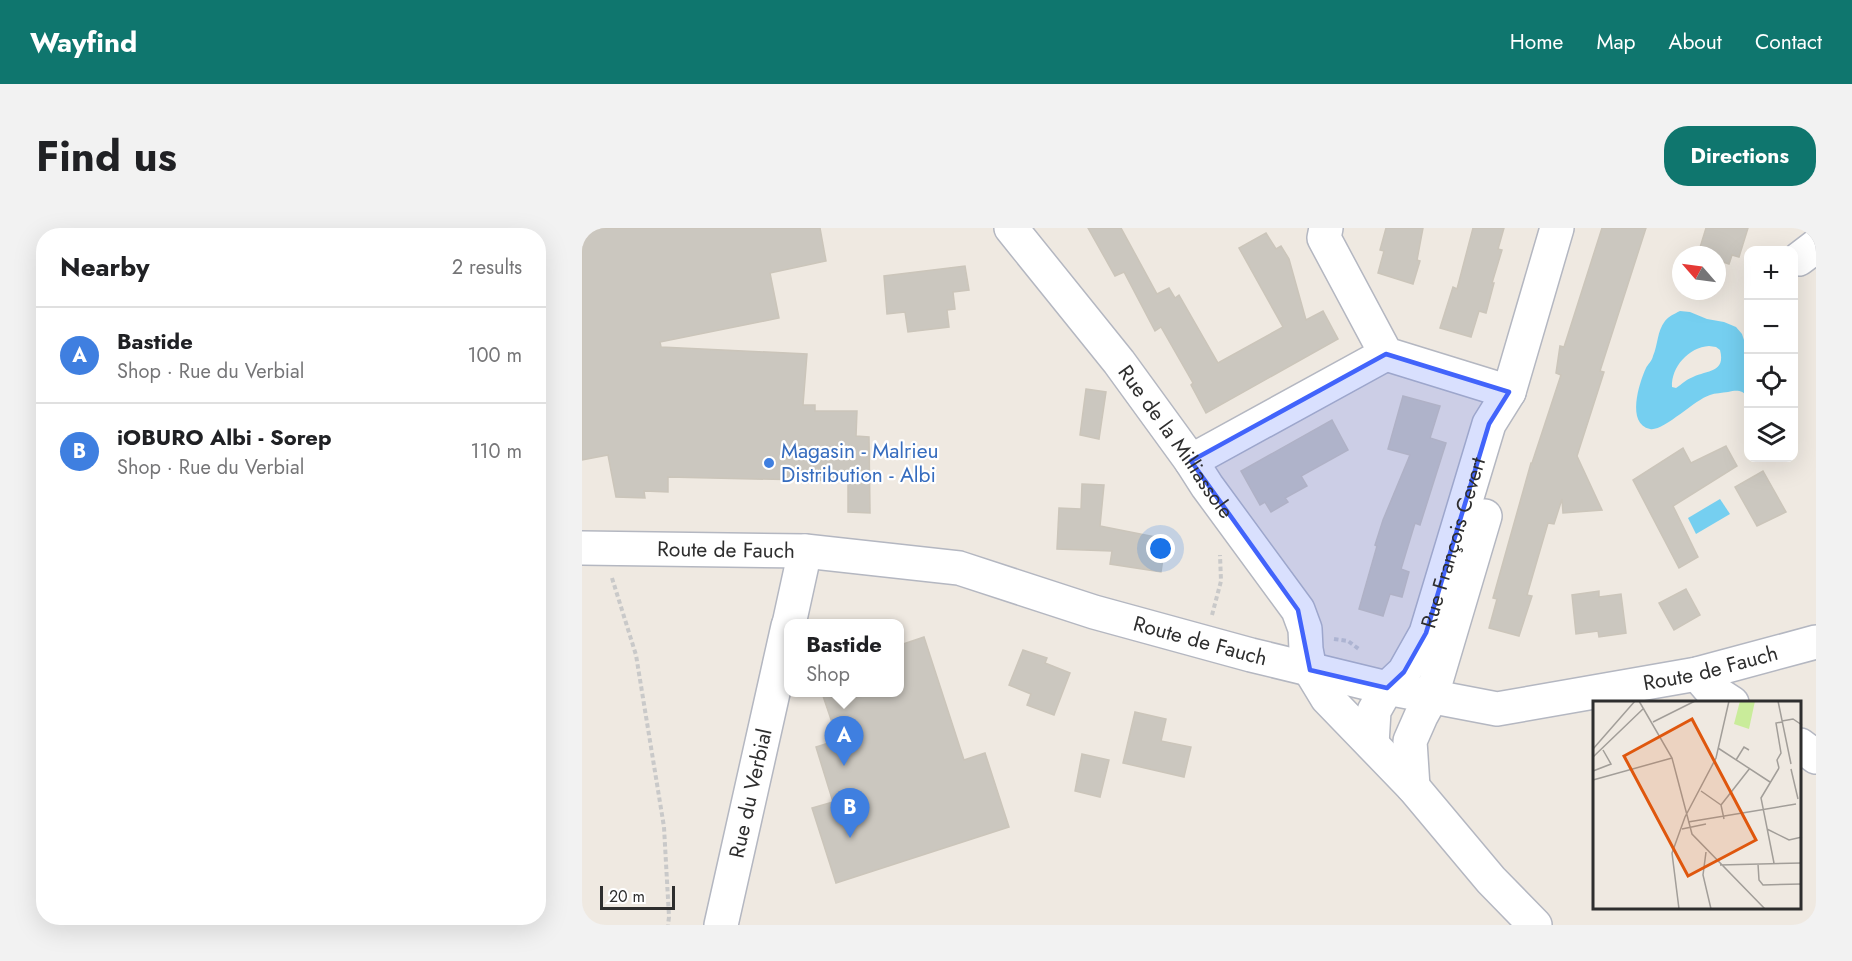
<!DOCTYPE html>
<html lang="en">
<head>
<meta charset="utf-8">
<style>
	body { margin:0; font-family:Jost,sans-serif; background:#f2f2f2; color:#202124 }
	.controls { position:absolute; right:18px; top:18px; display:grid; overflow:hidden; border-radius:12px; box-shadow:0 6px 24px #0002 }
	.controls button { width:54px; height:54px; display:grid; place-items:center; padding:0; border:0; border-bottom:2px solid #e0e0e0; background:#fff; color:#202124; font:30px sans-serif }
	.compass { position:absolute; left:1090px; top:18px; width:54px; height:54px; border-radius:50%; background:#fff; box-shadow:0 6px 24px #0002; rotate:298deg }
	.scale { position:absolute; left:18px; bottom:15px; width:75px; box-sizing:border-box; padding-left:6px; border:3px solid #2e2e2e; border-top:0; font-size:16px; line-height:21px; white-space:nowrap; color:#2e2e2e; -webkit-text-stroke:4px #fff; paint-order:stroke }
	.you { position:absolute; left:579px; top:321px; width:21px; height:21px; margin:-15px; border:4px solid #fff; border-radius:50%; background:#1a73e8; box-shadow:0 0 0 9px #1a73e833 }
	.badge { display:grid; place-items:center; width:39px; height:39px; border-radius:50%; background:#0f766e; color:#fff; font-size:20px; font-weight:700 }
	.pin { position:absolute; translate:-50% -50px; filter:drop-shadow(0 2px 3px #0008) }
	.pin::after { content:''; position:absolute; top:32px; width:21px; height:18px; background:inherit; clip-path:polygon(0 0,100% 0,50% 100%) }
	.popup { position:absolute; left:202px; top:391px; width:120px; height:78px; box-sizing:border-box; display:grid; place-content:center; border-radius:12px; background:#fff; filter:drop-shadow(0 2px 4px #0005); font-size:20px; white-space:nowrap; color:#757577 }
	.popup b { font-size:22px; color:#202124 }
	.popup::after { content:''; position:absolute; left:50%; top:100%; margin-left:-12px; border:12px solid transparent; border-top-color:#fff }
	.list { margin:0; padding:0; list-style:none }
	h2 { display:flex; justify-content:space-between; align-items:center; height:78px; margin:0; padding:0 24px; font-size:26px }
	h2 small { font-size:20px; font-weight:400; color:#757577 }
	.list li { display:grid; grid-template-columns:39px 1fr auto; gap:18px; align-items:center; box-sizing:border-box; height:96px; padding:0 24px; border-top:2px solid #e0e0e0 }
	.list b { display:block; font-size:22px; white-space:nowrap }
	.list p { margin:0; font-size:20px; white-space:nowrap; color:#757577 }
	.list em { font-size:20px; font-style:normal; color:#757577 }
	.icon { flex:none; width:33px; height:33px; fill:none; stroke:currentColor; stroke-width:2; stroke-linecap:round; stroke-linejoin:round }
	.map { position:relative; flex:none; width:1234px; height:697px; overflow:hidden; border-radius:24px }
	header { display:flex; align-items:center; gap:36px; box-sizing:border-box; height:84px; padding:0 30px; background:#0f766e; color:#fff }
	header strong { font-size:28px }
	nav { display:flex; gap:33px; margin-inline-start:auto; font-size:21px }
	.intro { display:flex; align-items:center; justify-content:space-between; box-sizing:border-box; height:144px; padding:0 36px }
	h1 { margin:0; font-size:42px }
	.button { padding:15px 27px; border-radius:24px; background:#0f766e; color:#fff; font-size:21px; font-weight:700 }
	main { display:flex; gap:36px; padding:0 36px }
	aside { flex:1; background:#fff; border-radius:24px; box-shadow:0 6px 24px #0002 }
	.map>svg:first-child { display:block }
	.water { fill:#75cff0; fill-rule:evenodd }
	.building { fill:#cbc7bf; stroke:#cbc5ba; stroke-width:1.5 }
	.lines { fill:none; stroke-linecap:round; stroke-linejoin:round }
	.minor-casing { stroke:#b4b7c1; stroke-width:36 }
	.path { stroke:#c9c9c9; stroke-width:4; stroke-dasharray:4.5 3; stroke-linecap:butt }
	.minor { stroke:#fff; stroke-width:33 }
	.marked { fill:#4264fb; fill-opacity:0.2; stroke:#4264fb; stroke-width:4.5; stroke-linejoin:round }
	.shop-dot { fill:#3f7fe0; stroke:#fff; stroke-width:2 }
	.labels { text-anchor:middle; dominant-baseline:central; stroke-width:4.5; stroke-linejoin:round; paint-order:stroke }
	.street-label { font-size:21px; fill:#2e2e2e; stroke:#fff }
	.shop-label { font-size:21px; fill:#366cbe; stroke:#fff; text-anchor:start }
	.inset-road { fill:none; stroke:#a29e99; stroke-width:1.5 }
	.view { fill:#df570e; fill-opacity:0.15; stroke:#df570e; stroke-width:3 }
	.inset-edge { fill:none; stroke:#2e2e2e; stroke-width:3 }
</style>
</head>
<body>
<header>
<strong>Wayfind</strong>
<nav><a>Home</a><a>Map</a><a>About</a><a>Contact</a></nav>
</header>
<div class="intro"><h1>Find us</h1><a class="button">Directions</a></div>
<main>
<aside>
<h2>Nearby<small>2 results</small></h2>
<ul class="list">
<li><span class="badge" style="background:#3f7fe0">A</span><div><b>Bastide</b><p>Shop · Rue du Verbial</p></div><em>100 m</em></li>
<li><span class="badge" style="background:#3f7fe0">B</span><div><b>iOBURO Albi - Sorep</b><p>Shop · Rue du Verbial</p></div><em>110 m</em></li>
</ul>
</aside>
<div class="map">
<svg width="1234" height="697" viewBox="0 0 1234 697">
	<rect width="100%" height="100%" fill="#efe9e1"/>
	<g class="water">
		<path d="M 1098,83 L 1108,84 L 1125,91 L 1142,94 L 1154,99 L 1160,106 L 1166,124 L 1166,169 C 1160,162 1155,162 1146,164 C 1140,165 1133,165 1128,167 C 1112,172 1081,204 1068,201 C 1044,196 1057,155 1064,140 C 1066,136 1070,133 1071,128 C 1076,117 1075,103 1083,93 C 1087,88 1092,86 1098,83 ZM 1127,118 L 1134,119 L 1138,122 C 1144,145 1125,142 1111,149 C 1105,151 1100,156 1094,160 L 1090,159 C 1089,139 1107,119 1127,118 Z"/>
		<polygon points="1138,271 1148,286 1114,306 1106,290"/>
	</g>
	<g class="building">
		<polygon points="0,0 238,0 244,33 188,45 197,90 78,114 79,119 225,126 221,177 233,177 233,183 275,183 274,208 287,209 288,285 266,284 266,253 86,249 86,264 62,263 63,270 34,269 26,227 0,232"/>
		<polygon points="506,0 539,0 575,66 587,60 593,70 597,67 636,135 701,99 657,20 684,5 694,21 699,18 707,31 724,92 741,83 756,111 624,185 609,157 611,155 579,99 573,103 542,44 533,48"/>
		<polygon points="804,0 841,0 835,32 838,33 831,56 796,45 802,23 798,22"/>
		<polygon points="891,0 922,0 916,21 920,22 910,55 912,55 904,85 897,83 889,109 858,100 871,59 875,61"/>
		<polygon points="1020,0 1064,0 1018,143 1022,144 995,228 1020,282 981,285 980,271 972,296 966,295 945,367 950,368 937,408 907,400 915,371 911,370 949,235 950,235 979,147 974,145 978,118 982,119"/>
		<polygon points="1124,0 1166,0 1157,29 1150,27 1147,36 1135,32 1135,27 1116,26"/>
		<polygon points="383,38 387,62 371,64 373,81 365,82 367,99 326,104 323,84 305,86 302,48"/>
		<polygon points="504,161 524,164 517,211 498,207"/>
		<polygon points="821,168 858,178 848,210 864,215 838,297 833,295 819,341 827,344 820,369 808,366 801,388 777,381 795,318 793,317 801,292 828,227 806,221"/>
		<polygon points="750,192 766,222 719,248 725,258 703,270 706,274 689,284 683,274 678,277 659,243"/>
		<polygon points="1144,218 1155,238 1091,278 1116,329 1097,340 1051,252 1101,220 1109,235"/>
		<polygon points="1181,243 1204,284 1175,298 1153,259"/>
		<polygon points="500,256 522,257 518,298 584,311 579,344 528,336 530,323 475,321 477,280 499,281"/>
		<polygon points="1104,361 1118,387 1092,402 1077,375"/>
		<polygon points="1017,363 1017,369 1039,366 1044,405 1017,409 1016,403 994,406 990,367"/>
		<polygon points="342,409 382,532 403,525 427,599 254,655 230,580 251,574 234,519 256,512 240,465 318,465 318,417"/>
		<polygon points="441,422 465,430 463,435 488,445 472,487 445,477 449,466 427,457"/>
		<polygon points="553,484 584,491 579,513 609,519 602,549 541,535"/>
		<polygon points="500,526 527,532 518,569 493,563"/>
	</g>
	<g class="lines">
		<g class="minor-casing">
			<g id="minor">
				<path id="s1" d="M 429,0 L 537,134 L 609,233 L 625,258 L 716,382 L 723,401 L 724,421 L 728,442 L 745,470 L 831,559 L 909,652 L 953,697"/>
				<polyline points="744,0 742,10 804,126 927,164"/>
				<polyline points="1217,31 1234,18"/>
				<polyline points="609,233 804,126"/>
				<path id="s2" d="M 0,320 L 223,323 L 377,340 L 512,384 L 669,427 L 805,460 L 915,481 L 1115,446 L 1234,414"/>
				<polyline points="207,396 223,323"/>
				<polyline points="1115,446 1127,460 1150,475"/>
				<path id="s3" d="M 790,516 L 792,483 L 805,460 L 822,444 L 844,405 L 907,196 L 927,164 L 975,0"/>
				<polyline points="1218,517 1234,529"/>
				<polyline points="831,559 828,513 839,488 849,470 903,288"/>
				<path id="s4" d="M 139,697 L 206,398"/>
			</g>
		</g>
		<g class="path">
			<polyline points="30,350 54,427 82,599 87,689 86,697"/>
			<polyline points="630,387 639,353 638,327"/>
			<polyline points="752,411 766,413 778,422"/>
		</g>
		<use href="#minor" class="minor"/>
	</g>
	<path class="marked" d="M 804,126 L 927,164 L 907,196 L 844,405 L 822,444 L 805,460 L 728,442 L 716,382 L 609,233 Z"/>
	<circle class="shop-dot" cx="187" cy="235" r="6"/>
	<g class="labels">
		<g class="street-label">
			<text stroke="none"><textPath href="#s1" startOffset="270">Rue de la Milliassole</textPath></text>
			<text stroke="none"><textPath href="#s3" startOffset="222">Rue François Cevert</textPath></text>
			<text stroke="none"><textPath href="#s2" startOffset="144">Route de Fauch</textPath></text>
			<text stroke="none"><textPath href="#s2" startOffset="630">Route de Fauch</textPath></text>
			<text stroke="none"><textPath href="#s2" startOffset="1152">Route de Fauch</textPath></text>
			<text stroke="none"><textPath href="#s4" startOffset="135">Rue du Verbial</textPath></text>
		</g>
		<g class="shop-label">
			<text x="199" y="223">Magasin - Malrieu<tspan x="199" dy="24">Distribution - Albi</tspan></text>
		</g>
	</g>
	<g transform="translate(1011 473)">
		<rect width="208" height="208" fill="#efe9e1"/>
		<path d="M 147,0 L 162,0 L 156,28 L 141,23 Z" fill="#c9ec9a"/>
		<path class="inset-road" d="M 46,0 L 79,57 L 99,133 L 172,208M 185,0 L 198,63M 189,20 L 200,18 L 209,24M 60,21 L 102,0M 125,47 L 177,81M 0,48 L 42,0M 0,56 L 51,7M 143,59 L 151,46 L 156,49M 186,67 L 184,59 L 188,52 L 183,22 L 189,21M 198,68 L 205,98M 0,70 L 18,63 L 10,49M 0,79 L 79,57M 108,90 L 128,104M 131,118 L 128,104 L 157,67M 95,121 L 203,103M 89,128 L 113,123M 174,128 L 196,139 L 209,136M 113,151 L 110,174 L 118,208M 181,162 L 168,97 L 186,67M 165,163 L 166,179 L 170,184 L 209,183M 127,164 L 209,162M 86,208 L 79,152 L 92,116 L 123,57 L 136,0"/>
		<path class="view" d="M 99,18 L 163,139 L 95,175 L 31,55 Z"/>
		<rect width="208" height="208" class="inset-edge"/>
	</g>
</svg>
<div class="controls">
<button>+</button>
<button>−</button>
<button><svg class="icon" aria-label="locate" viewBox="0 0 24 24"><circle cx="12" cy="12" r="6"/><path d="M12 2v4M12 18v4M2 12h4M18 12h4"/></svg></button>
<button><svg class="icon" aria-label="layers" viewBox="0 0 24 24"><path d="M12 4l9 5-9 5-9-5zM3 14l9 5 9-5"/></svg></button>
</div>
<svg class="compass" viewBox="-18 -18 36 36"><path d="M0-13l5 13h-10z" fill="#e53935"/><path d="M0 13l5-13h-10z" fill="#757577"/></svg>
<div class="scale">20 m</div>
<div class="you"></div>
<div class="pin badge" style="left:262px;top:538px;background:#3f7fe0">A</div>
<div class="popup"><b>Bastide</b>Shop</div>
<div class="pin badge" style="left:268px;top:610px;background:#3f7fe0">B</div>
</div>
</main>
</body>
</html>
